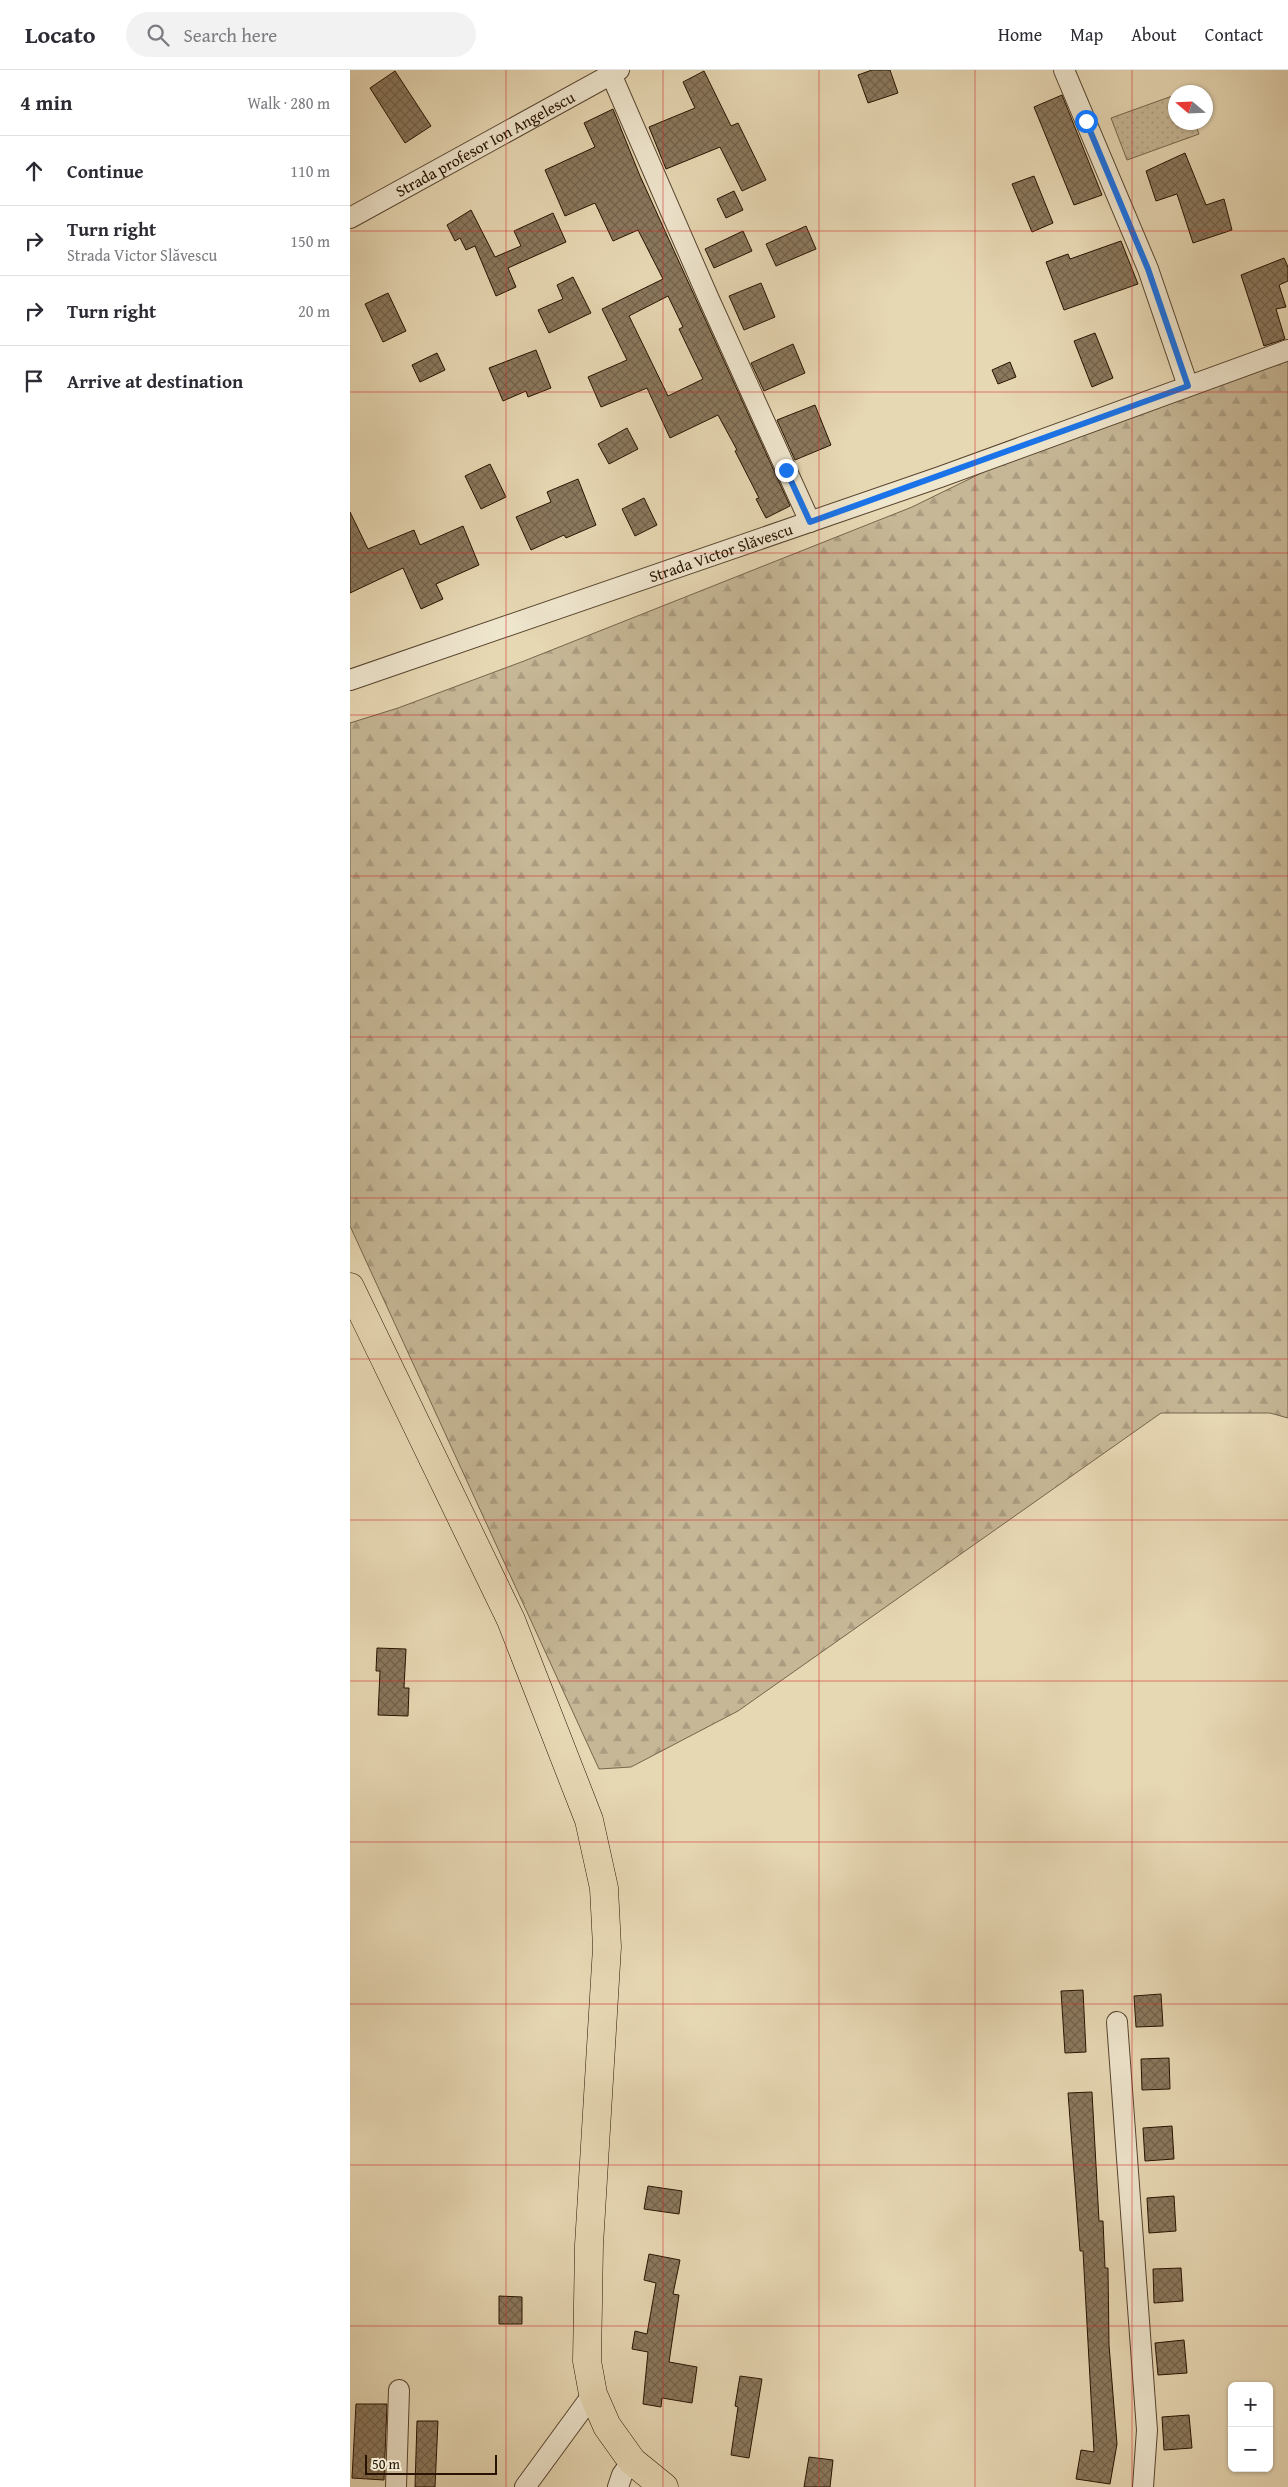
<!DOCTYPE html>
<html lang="en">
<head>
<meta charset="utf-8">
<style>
	body { margin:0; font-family:"Gentium Book Plus",serif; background:#f2f2f3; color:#2b2b33 }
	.controls { position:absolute; right:15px; bottom:15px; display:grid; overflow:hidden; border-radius:8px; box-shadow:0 1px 4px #0004 }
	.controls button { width:45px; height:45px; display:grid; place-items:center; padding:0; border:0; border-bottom:1px solid #e1e1e2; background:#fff; color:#2b2b33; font:25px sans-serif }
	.compass { position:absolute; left:818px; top:15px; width:45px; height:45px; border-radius:50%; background:#fff; box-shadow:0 1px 4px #0004; rotate:289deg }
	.scale { position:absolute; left:15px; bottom:12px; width:132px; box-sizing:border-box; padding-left:5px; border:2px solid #271301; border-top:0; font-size:14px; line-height:18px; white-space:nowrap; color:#271301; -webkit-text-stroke:4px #efe6ce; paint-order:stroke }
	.stop { position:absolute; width:15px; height:15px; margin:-11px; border:4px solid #1a73e8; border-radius:50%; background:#fff }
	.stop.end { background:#1a73e8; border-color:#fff; box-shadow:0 1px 5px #0008 }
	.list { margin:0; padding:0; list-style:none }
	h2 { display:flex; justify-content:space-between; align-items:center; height:65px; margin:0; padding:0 20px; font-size:21px }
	h2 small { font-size:16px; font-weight:400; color:#7c7c81 }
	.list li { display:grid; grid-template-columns:32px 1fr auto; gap:15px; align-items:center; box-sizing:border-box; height:70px; padding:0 20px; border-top:1px solid #e1e1e2 }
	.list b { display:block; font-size:19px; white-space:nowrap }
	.list p { margin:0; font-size:16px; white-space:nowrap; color:#7c7c81 }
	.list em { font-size:16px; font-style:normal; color:#7c7c81 }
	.icon { flex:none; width:28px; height:28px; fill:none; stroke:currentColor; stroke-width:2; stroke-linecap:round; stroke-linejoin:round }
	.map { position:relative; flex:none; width:938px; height:2417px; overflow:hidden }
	header { display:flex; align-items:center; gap:30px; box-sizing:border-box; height:70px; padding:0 25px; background:#fff; border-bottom:1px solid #e1e1e2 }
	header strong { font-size:24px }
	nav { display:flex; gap:28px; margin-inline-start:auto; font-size:18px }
	.search { width:350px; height:45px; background:#f2f2f3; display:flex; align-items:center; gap:12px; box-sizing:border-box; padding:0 18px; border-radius:28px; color:#7c7c81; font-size:19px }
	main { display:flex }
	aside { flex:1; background:#fff }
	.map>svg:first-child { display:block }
	.grass { fill:url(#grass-dots); stroke:#76654c }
	.forest { fill:url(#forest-firs); stroke:#76654c }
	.building { fill:url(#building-cross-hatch); stroke:#271301; fill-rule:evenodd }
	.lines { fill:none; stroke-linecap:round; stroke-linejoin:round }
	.minor-casing { stroke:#57442e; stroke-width:22 }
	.primary-casing { stroke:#271301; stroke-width:29 }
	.minor { stroke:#efe6ce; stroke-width:20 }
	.primary { stroke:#e7d8b4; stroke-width:28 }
	.route { stroke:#1a73e8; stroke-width:6 }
	.grid { fill:none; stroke:#d62828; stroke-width:1; stroke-opacity:0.55 }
	.labels { text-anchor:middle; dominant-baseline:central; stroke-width:5; stroke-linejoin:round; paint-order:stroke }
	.street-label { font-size:16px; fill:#271301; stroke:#efe6ce }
</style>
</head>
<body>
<header>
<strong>Locato</strong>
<div class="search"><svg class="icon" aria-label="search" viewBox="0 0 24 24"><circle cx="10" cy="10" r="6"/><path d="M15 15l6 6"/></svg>Search here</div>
<nav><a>Home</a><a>Map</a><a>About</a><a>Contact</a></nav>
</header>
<main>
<aside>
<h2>4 min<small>Walk · 280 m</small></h2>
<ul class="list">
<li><svg class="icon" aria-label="ahead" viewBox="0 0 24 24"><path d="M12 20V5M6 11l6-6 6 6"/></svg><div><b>Continue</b></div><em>110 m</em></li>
<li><svg class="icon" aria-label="right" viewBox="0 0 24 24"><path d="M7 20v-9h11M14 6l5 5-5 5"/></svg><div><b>Turn right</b><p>Strada Victor Slăvescu</p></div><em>150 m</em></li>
<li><svg class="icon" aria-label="right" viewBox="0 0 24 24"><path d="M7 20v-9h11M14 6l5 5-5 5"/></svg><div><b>Turn right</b></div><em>20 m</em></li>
<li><svg class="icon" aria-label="arrive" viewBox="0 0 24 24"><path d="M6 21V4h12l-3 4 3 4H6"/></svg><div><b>Arrive at destination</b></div></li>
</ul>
</aside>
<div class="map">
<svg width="938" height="2417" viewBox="0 0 938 2417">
	<defs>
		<pattern id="grass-dots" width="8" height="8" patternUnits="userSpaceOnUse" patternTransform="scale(1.25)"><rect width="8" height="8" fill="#c6b796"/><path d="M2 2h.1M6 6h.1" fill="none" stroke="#aa9c80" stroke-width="1.8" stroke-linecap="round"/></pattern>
		<pattern id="forest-firs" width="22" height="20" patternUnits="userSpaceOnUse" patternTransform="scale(1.25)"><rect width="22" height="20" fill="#c6b796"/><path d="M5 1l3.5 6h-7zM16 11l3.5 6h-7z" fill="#aa9c80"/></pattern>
		<pattern id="building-cross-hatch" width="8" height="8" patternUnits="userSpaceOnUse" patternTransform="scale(1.25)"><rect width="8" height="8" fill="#8b795e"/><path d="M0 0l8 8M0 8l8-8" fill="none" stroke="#72624b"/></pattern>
	</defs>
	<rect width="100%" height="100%" fill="#e7d8b4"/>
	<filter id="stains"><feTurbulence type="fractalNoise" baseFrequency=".004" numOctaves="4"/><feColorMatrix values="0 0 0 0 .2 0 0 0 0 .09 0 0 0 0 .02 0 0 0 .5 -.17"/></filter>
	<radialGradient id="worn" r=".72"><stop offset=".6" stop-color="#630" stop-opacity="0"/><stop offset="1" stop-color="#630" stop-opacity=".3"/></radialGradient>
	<polygon class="grass" points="825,25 826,52 845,53 849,64 777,90 761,48"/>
	<polygon class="forest" points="938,291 938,1348 920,1343 811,1343 388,1641 281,1697 249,1699 0,1156 0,653 48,638 174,591 562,437 695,372 838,327"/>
	<g class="building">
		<polygon points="522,0 540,0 548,23 518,33 508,5"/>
		<polygon points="45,1 81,56 55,73 20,18"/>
		<polygon points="354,1 381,56 388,53 416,110 392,121 370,77 316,99 299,57 345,38 333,12"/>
		<polygon points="712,25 752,125 724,135 684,37"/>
		<path d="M 263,39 L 290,106 L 440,436 L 416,448 L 406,429 L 409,428 L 385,381 L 387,380 L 368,345 L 320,368 L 297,318 L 251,337 L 238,307 L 277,290 L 252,239 L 313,209 L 288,160 L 263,171 L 245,133 L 215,146 L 195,100 L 245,77 L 234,53 ZM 318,226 L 333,257 L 329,259 L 353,309 L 318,326 L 279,246 Z"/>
		<polygon points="835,83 856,135 874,129 882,160 843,173 827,124 806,131 796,101"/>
		<polygon points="684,106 703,153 682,162 662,114"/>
		<polygon points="384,121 393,140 376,148 367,129"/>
		<polygon points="121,140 145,187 171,176 164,161 203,143 216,172 158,198 166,217 146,226 125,176 116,180 110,168 105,171 97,155"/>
		<polygon points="456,156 466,179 426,196 416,174"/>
		<polygon points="393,161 402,181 364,198 355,179"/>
		<polygon points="771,171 788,214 714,240 696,192 718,184 720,189"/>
		<polygon points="934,188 938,197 938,211 929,215 936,237 926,239 935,269 914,276 891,205"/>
		<polygon points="223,207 241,243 199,263 188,240 213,229 207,215"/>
		<polygon points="411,213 425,247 394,260 379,226"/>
		<polygon points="38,223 56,261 33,272 15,234"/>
		<polygon points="745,263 763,308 742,317 724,271"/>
		<polygon points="443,274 455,303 414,321 401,293"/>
		<polygon points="186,280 201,318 178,327 176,321 153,331 139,298"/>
		<polygon points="87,283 95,300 70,312 62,295"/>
		<polygon points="660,292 666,307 648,314 642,300"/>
		<polygon points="465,335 481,375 445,390 427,350"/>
		<polygon points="277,358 288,379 259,394 248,374"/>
		<polygon points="140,394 156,427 131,439 115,406"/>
		<polygon points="228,409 246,455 216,468 214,465 181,480 166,447 201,432 197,422"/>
		<polygon points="294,428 307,455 285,466 272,439"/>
		<polygon points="0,442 18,479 64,460 70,475 113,456 129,495 86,514 93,529 71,539 53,498 0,523"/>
		<polygon points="27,1578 56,1579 54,1618 59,1618 58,1646 28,1645 30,1601 26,1601"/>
		<polygon points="733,1920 736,1982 715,1983 711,1921"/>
		<polygon points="811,1924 813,1956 786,1957 784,1926"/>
		<polygon points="819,1988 820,2019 792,2020 791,1989"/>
		<polygon points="742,2022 749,2151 753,2151 755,2198 758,2198 759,2275 767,2374 760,2414 726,2409 731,2380 744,2382 733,2181 730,2181 718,2023"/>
		<polygon points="822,2056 824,2089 795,2091 793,2058"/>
		<polygon points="298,2116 332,2121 329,2144 294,2139"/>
		<polygon points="824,2126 826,2161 799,2163 797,2128"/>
		<polygon points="299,2184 330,2190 323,2224 329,2225 319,2292 347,2297 342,2333 312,2328 311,2337 293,2334 298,2282 282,2279 285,2261 297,2264 306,2213 294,2210"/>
		<polygon points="831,2198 833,2231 804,2233 803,2199"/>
		<polygon points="149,2226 172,2227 172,2254 149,2254"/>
		<polygon points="834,2270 837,2303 808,2305 805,2273"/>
		<polygon points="390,2306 412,2309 399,2388 381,2385 388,2337 385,2336"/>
		<polygon points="6,2334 37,2334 34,2410 2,2408"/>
		<polygon points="839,2345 842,2378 814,2380 812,2347"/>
		<polygon points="67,2351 88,2351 85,2417 65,2417"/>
		<polygon points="459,2387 483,2390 480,2417 454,2417"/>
	</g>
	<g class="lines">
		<g class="minor-casing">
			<g id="minor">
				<polyline points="714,0 798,199 838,316"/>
				<polyline points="261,4 358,227 460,452"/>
				<path id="s1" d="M 0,148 L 269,0"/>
				<path id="s2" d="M 0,610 L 590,407 L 938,280"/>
				<polyline points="767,1952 797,2360 793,2417"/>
				<polyline points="46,2417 49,2320"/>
				<polyline points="175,2417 243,2324"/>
				<polyline points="268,2417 272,2405 282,2391"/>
			</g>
		</g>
		<g class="primary-casing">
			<polyline id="primary" points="0,1217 161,1550 239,1750 254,1818 257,1877 239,2175 237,2291 243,2324 257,2356 282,2391 314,2417"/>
		</g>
		<use href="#minor" class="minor"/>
		<use href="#primary" class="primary"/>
	</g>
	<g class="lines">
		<polyline class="route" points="436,400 460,452 838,316 798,199 736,51"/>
	</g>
	<path class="grid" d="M 156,0 L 156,2417M 313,0 L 313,2417M 469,0 L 469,2417M 625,0 L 625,2417M 782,0 L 782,2417M 0,161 L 938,161M 0,322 L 938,322M 0,483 L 938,483M 0,645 L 938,645M 0,806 L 938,806M 0,967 L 938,967M 0,1128 L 938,1128M 0,1289 L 938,1289M 0,1450 L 938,1450M 0,1611 L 938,1611M 0,1772 L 938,1772M 0,1934 L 938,1934M 0,2095 L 938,2095M 0,2256 L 938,2256"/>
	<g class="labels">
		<g class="street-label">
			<text stroke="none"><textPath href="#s1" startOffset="154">Strada profesor Ion Angelescu</textPath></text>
			<text stroke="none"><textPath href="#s2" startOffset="392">Strada Victor Slăvescu</textPath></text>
		</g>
	</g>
	<rect width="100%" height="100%" filter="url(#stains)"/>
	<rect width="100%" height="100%" fill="url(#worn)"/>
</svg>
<div class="controls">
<button>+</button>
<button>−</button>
</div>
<svg class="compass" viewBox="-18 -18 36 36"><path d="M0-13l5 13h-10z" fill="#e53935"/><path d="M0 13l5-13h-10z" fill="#7c7c81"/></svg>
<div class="scale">50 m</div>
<div class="stop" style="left:736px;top:51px"></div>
<div class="stop end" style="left:436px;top:400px"></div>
</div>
</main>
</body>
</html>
